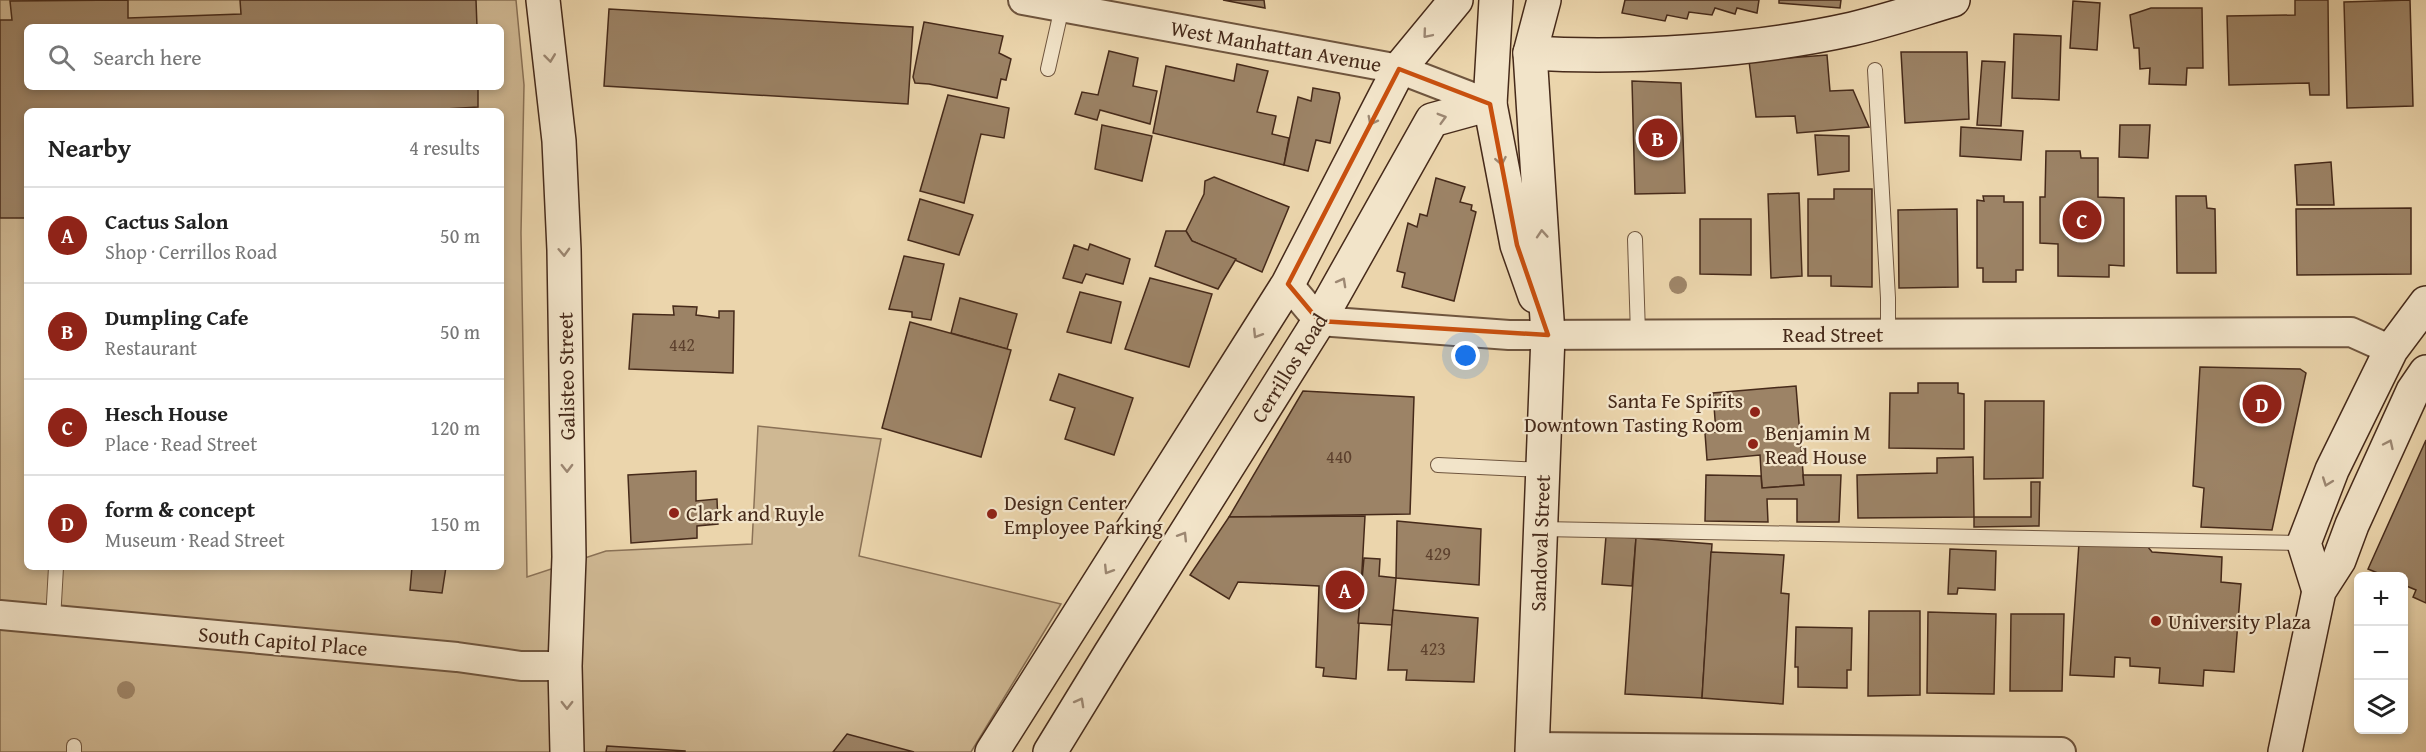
<!DOCTYPE html>
<html lang="en">
<head>
<meta charset="utf-8">
<style>
	body { margin:0; font-family:"Gentium Book Plus",serif; background:#f6f6f6; color:#222 }
	.controls { position:absolute; right:18px; bottom:18px; display:grid; overflow:hidden; border-radius:9px; box-shadow:0 3px 9px #0003 }
	.controls button { width:54px; height:54px; display:grid; place-items:center; padding:0; border:0; border-bottom:2px solid #e0e0e0; background:#fff; color:#222; font:30px sans-serif }
	.you { position:absolute; left:1466px; top:356px; width:21px; height:21px; margin:-15px; border:4px solid #fff; border-radius:50%; background:#1a73e8; box-shadow:0 0 0 9px #1a73e833 }
	.badge { display:grid; place-items:center; width:39px; height:39px; border-radius:50%; background:#8f2418; color:#fff; font-size:20px; font-weight:700 }
	.pin { position:absolute; translate:-50% -50%; border:3px solid #fff; box-shadow:0 2px 6px #0006 }
	.list { margin:0; padding:0; list-style:none }
	h2 { display:flex; justify-content:space-between; align-items:center; height:78px; margin:0; padding:0 24px; font-size:26px }
	h2 small { font-size:20px; font-weight:400; color:#767676 }
	.list li { display:grid; grid-template-columns:39px 1fr auto; gap:18px; align-items:center; box-sizing:border-box; height:96px; padding:0 24px; border-top:2px solid #e0e0e0 }
	.list b { display:block; font-size:22px; white-space:nowrap }
	.list p { margin:0; font-size:20px; white-space:nowrap; color:#767676 }
	.list em { font-size:20px; font-style:normal; color:#767676 }
	.icon { flex:none; width:33px; height:33px; fill:none; stroke:currentColor; stroke-width:2; stroke-linecap:round; stroke-linejoin:round }
	.map { position:relative; flex:none; width:2426px; height:752px; overflow:hidden }
	.search { position:absolute; background:#fff; box-shadow:0 3px 9px #0003; left:24px; top:24px; width:480px; height:66px; display:flex; align-items:center; gap:15px; box-sizing:border-box; padding:0 21px; border-radius:9px; color:#767676; font-size:22px }
	.panel { position:absolute; background:#fff; box-shadow:0 3px 9px #0003; left:24px; top:108px; width:480px; height:462px; border-radius:9px }
	.map>svg:first-child { display:block }
	.green { fill:#cfb893; stroke:#8a7156; stroke-width:1.5; fill-rule:evenodd }
	.building { fill:#9c8366; stroke:#462a1a; stroke-width:1.5 }
	.lines { fill:none; stroke-linecap:round; stroke-linejoin:round }
	.lane-casing { stroke:#6f553e; stroke-width:16 }
	.street-casing { stroke:#6f553e; stroke-width:32 }
	.secondary-casing { stroke:#462a1a; stroke-width:36 }
	.lane { stroke:#f2e4c9; stroke-width:14 }
	.street { stroke:#f2e4c9; stroke-width:28 }
	.secondary { stroke:#f2e4c9; stroke-width:33 }
	.tree { fill:#9f8669 }
	.oneway { stroke:#9c8772 }
	.marked { fill:none; stroke:#c8500f; stroke-width:4.5; stroke-linejoin:round }
	.poi-dot { fill:#8f2418; stroke:#f2e4c9; stroke-width:2 }
	.labels { text-anchor:middle; dominant-baseline:central; stroke-width:4.5; stroke-linejoin:round; paint-order:stroke }
	.number-label { font-size:18px; fill:#5c402d }
	.street-label { font-size:21px; fill:#462a1a; stroke:#f2e4c9 }
	.poi-label { font-size:21px; fill:#462a1a; stroke:#f2e4c9; text-anchor:start }
</style>
</head>
<body>
<div class="map">
<svg width="2426" height="752" viewBox="0 0 2426 752">
	<rect width="100%" height="100%" fill="#ebd5ac"/>
	<filter id="stains"><feTurbulence type="fractalNoise" baseFrequency=".00333" numOctaves="4"/><feColorMatrix values="0 0 0 0 .2 0 0 0 0 .09 0 0 0 0 .02 0 0 0 .5 -.17"/></filter>
	<radialGradient id="worn" r=".72"><stop offset=".6" stop-color="#630" stop-opacity="0"/><stop offset="1" stop-color="#630" stop-opacity=".3"/></radialGradient>
	<path class="green" d="M 0,0 L 516,0 L 524,85 L 521,233 L 527,577 L 606,551 L 752,544 L 758,426 L 881,439 L 859,556 L 1061,604 L 971,752 L 0,752 ZM 27,27 L 501,27 L 501,87 L 27,87 ZM 27,111 L 501,111 L 501,567 L 27,567 Z"/>
	<g class="building">
		<polygon points="128,0 128,18 241,14 240,0 476,0 477,27 27,27 27,87 478,87 478,107 446,109 446,111 27,111 27,218 0,218 0,20 12,20 10,1"/>
		<polygon points="1223,0 1264,0 1265,8"/>
		<polygon points="1625,0 1759,0 1757,13 1737,8 1735,14 1715,8 1712,15 1689,12 1687,19 1667,15 1665,21 1622,13"/>
		<polygon points="1779,0 1841,0 1840,8 1779,3"/>
		<polygon points="2295,0 2328,0 2329,95 2310,95 2309,83 2229,85 2227,16 2295,15"/>
		<polygon points="2410,0 2413,106 2347,108 2344,2"/>
		<polygon points="2073,1 2100,3 2097,50 2070,48"/>
		<polygon points="2151,8 2202,8 2203,68 2187,68 2186,85 2149,84 2150,68 2140,69 2139,48 2134,48 2130,15"/>
		<polygon points="609,9 913,27 908,104 604,86"/>
		<polygon points="924,22 1003,36 999,53 1011,59 1006,80 1001,79 997,98 929,84 915,83 913,77"/>
		<polygon points="2014,34 2061,36 2059,100 2012,98"/>
		<polygon points="1109,51 1138,58 1133,86 1157,91 1150,124 1100,110 1097,120 1075,114 1082,92 1098,95"/>
		<polygon points="1901,52 1967,52 1969,119 1905,123"/>
		<polygon points="1827,55 1830,91 1853,90 1869,127 1797,133 1795,116 1756,117 1749,61"/>
		<polygon points="1982,61 2005,62 2001,126 1977,125"/>
		<polygon points="1237,64 1268,71 1257,112 1276,116 1272,134 1289,138 1284,165 1153,133 1166,66 1234,81"/>
		<polygon points="1632,81 1681,83 1685,193 1635,194"/>
		<polygon points="1313,88 1339,93 1340,98 1330,143 1316,140 1308,171 1284,165 1298,97 1311,101"/>
		<polygon points="948,95 1009,108 1004,138 981,134 964,203 920,191"/>
		<polygon points="1102,125 1152,136 1142,181 1095,169"/>
		<polygon points="2120,125 2150,125 2148,158 2119,157"/>
		<polygon points="1961,127 2023,131 2021,160 1960,156"/>
		<polygon points="1815,135 1849,136 1849,171 1818,175"/>
		<polygon points="2046,151 2080,151 2081,158 2098,158 2098,197 2124,198 2124,266 2109,265 2109,277 2058,276 2058,244 2040,243 2040,197 2045,197"/>
		<polygon points="2331,162 2334,205 2297,205 2295,165"/>
		<polygon points="1214,177 1289,207 1262,272 1192,241 1186,231 1204,194 1205,181"/>
		<polygon points="1436,178 1465,187 1460,202 1472,205 1471,210 1476,212 1454,301 1402,287 1405,273 1397,271 1408,223 1417,227 1420,214 1427,216"/>
		<polygon points="1834,189 1872,189 1872,287 1831,286 1831,276 1808,276 1808,199 1834,199"/>
		<polygon points="1799,193 1802,276 1771,278 1768,194"/>
		<polygon points="1983,196 2004,196 2004,202 2023,202 2023,270 2016,270 2016,282 1983,282 1983,268 1977,268 1977,200 1984,201"/>
		<polygon points="2176,196 2206,196 2207,208 2215,209 2216,273 2177,273"/>
		<polygon points="920,199 973,215 959,255 908,240"/>
		<polygon points="2411,208 2411,274 2297,275 2296,209"/>
		<polygon points="1957,209 1958,287 1899,288 1898,210"/>
		<polygon points="1700,219 1751,219 1751,275 1700,274"/>
		<polygon points="1166,231 1186,231 1192,241 1236,259 1218,289 1155,266"/>
		<polygon points="1090,244 1130,259 1123,284 1086,274 1082,283 1063,278 1074,245 1088,250"/>
		<polygon points="904,256 944,264 931,320 912,317 912,312 889,309"/>
		<polygon points="1150,278 1212,294 1189,367 1125,349"/>
		<polygon points="1080,292 1121,302 1111,343 1067,332"/>
		<polygon points="960,298 1017,314 1007,349 951,333"/>
		<polygon points="673,306 697,307 696,315 719,318 719,311 734,311 733,373 629,369 633,314 674,315"/>
		<polygon points="910,322 1011,350 981,457 882,428"/>
		<polygon points="2200,367 2300,369 2306,373 2272,530 2201,527 2204,488 2193,486"/>
		<polygon points="1059,374 1133,398 1114,455 1065,439 1075,408 1050,400"/>
		<polygon points="1918,383 1958,383 1958,393 1964,394 1964,449 1889,448 1890,393 1918,393"/>
		<polygon points="1796,386 1804,485 1762,488 1760,455 1707,460 1705,433 1716,432 1713,393"/>
		<polygon points="1303,391 1414,397 1410,514 1229,517"/>
		<polygon points="1985,401 2044,401 2043,478 1984,479"/>
		<polygon points="2426,440 2426,603 2413,597 2416,590 2404,585 2404,576 2385,576 2368,569"/>
		<polygon points="1973,457 1974,517 1858,518 1857,475 1937,473 1937,458"/>
		<polygon points="696,471 696,501 717,499 718,524 697,526 697,538 631,543 628,475"/>
		<polygon points="1706,475 1761,476 1762,488 1804,485 1803,475 1841,475 1839,522 1797,522 1797,499 1767,499 1768,522 1705,521"/>
		<polygon points="2031,482 2040,482 2039,526 1974,527 1974,517 2031,517"/>
		<polygon points="1365,516 1356,679 1323,676 1324,668 1316,667 1319,586 1238,582 1229,599 1190,575 1229,517"/>
		<polygon points="1397,521 1481,529 1479,585 1396,578"/>
		<polygon points="1606,536 1636,538 1632,586 1602,584"/>
		<polygon points="1636,538 1712,544 1702,698 1625,694"/>
		<polygon points="2079,543 2148,547 2152,552 2222,557 2221,582 2241,584 2234,672 2204,670 2203,686 2159,683 2160,668 2130,666 2130,658 2115,657 2114,677 2070,675"/>
		<polygon points="1950,549 1996,551 1995,590 1958,588 1957,594 1948,594"/>
		<polygon points="1711,552 1784,555 1781,593 1789,594 1783,704 1702,698"/>
		<polygon points="1364,558 1380,559 1379,576 1396,578 1392,625 1358,623"/>
		<polygon points="412,567 446,567 442,593 410,590"/>
		<polygon points="1393,610 1478,618 1474,682 1406,680 1407,670 1388,670"/>
		<polygon points="1869,611 1920,611 1920,695 1868,696"/>
		<polygon points="1928,612 1996,614 1994,694 1927,693"/>
		<polygon points="2011,614 2064,614 2062,691 2010,691"/>
		<polygon points="1796,627 1852,628 1851,670 1847,670 1847,688 1798,687 1798,667 1795,667"/>
		<polygon points="847,734 914,752 833,752"/>
		<polygon points="607,746 685,751 685,752 606,752"/>
	</g>
	<g class="lines">
		<g class="lane-casing">
			<g id="lane">
				<polyline points="1048,69 1062,7"/>
				<polyline points="1875,70 1888,298 1888,333"/>
				<polyline points="1635,239 1638,334"/>
				<polyline points="1438,465 1543,470"/>
				<polyline points="1541,529 2304,543"/>
				<polyline points="53,620 56,567"/>
				<polyline points="74,752 74,746"/>
			</g>
		</g>
		<g class="street-casing">
			<g id="street">
				<polyline points="1023,0 1399,69 1490,104"/>
				<polyline points="1288,284 1319,321 1509,335 2351,332 2391,350"/>
				<polyline points="0,615 457,657 521,666 565,666"/>
				<polyline points="1533,747 2061,752"/>
			</g>
		</g>
		<g class="secondary-casing">
			<g id="secondary">
				<polyline points="543,0 559,141 564,250 569,557 565,666 567,752"/>
				<polyline points="1496,0 1490,104 1517,245 1535,296"/>
				<path d="M 1530,53 C 1631,59 1753,51 1852,29 C 1886,21 1919,10 1953,0"/>
				<polyline points="2319,591 2304,543 2332,470 2391,350 2426,303"/>
				<polyline points="992,752 1288,284 1399,69 1456,0"/>
				<polyline points="1050,752 1110,654 1319,321 1432,120 1490,104"/>
				<polyline points="1532,752 1548,335 1530,53 1544,0"/>
				<polyline points="2285,752 2319,591 2339,560 2352,525 2413,391 2426,372"/>
			</g>
		</g>
		<use href="#lane" class="lane"/>
		<use href="#street" class="street"/>
		<use href="#secondary" class="secondary"/>
	</g>
	<g class="tree">
		<circle cx="1678" cy="285" r="9"/>
		<circle cx="126" cy="690" r="9"/>
	</g>
	<defs><path id="oneway-chevron" d="M-2-3.5L2.5 0L-2 3.5" fill="none" stroke-width="1.6" stroke-linecap="round" stroke-linejoin="round" transform="scale(1.5)"/></defs>
	<g class="oneway">
		<use href="#oneway-chevron" transform="translate(1427 34) rotate(130)"/>
		<use href="#oneway-chevron" transform="translate(550 58) rotate(83)"/>
		<use href="#oneway-chevron" transform="translate(1442 118) rotate(-16)"/>
		<use href="#oneway-chevron" transform="translate(1372 121) rotate(117)"/>
		<use href="#oneway-chevron" transform="translate(1501 161) rotate(79)"/>
		<use href="#oneway-chevron" transform="translate(1542 234) rotate(-94)"/>
		<use href="#oneway-chevron" transform="translate(564 252) rotate(88)"/>
		<use href="#oneway-chevron" transform="translate(1342 282) rotate(-61)"/>
		<use href="#oneway-chevron" transform="translate(1257 334) rotate(122)"/>
		<use href="#oneway-chevron" transform="translate(2389 444) rotate(-65)"/>
		<use href="#oneway-chevron" transform="translate(567 468) rotate(89)"/>
		<use href="#oneway-chevron" transform="translate(2327 482) rotate(110)"/>
		<use href="#oneway-chevron" transform="translate(1183 536) rotate(-58)"/>
		<use href="#oneway-chevron" transform="translate(1108 570) rotate(122)"/>
		<use href="#oneway-chevron" transform="translate(1080 702) rotate(-61)"/>
		<use href="#oneway-chevron" transform="translate(567 705) rotate(90)"/>
	</g>
	<path class="marked" d="M 1399,69 L 1490,104 L 1517,245 L 1548,335 L 1319,321 L 1288,284 Z"/>
	<g class="poi-dot">
		<circle cx="1755" cy="412" r="6"/>
		<circle cx="1753" cy="444" r="6"/>
		<circle cx="674" cy="513" r="6"/>
		<circle cx="992" cy="514" r="6"/>
		<circle cx="2156" cy="621" r="6"/>
	</g>
	<g class="labels">
		<g class="number-label">
			<text x="682" y="344">442</text>
			<text x="1339" y="456">440</text>
			<text x="1438" y="553">429</text>
			<text x="1433" y="648">423</text>
		</g>
		<g class="street-label">
			<text transform="translate(1276 46) rotate(10)">West Manhattan Avenue</text>
			<text x="1833" y="334">Read Street</text>
			<text transform="translate(1289 368) rotate(-58)">Cerrillos Road</text>
			<text transform="translate(566 376) rotate(-91)">Galisteo Street</text>
			<text transform="translate(1540 543) rotate(-88)">Sandoval Street</text>
			<text transform="translate(283 641) rotate(5)">South Capitol Place</text>
		</g>
		<g class="poi-label">
			<text x="1743" y="400" text-anchor="end">Santa Fe Spirits<tspan x="1743" dy="24">Downtown Tasting Room</tspan></text>
			<text x="1765" y="432">Benjamin M<tspan x="1765" dy="24">Read House</tspan></text>
			<text x="1004" y="502">Design Center<tspan x="1004" dy="24">Employee Parking</tspan></text>
			<text x="686" y="513">Clark and Ruyle</text>
			<text x="2168" y="621">University Plaza</text>
		</g>
	</g>
	<rect width="100%" height="100%" filter="url(#stains)"/>
	<rect width="100%" height="100%" fill="url(#worn)"/>
</svg>
<div class="controls">
<button>+</button>
<button>−</button>
<button><svg class="icon" aria-label="layers" viewBox="0 0 24 24"><path d="M12 4l9 5-9 5-9-5zM3 14l9 5 9-5"/></svg></button>
</div>
<div class="you"></div>
<div class="pin badge" style="left:1345px;top:590px">A</div>
<div class="pin badge" style="left:1658px;top:138px">B</div>
<div class="pin badge" style="left:2082px;top:220px">C</div>
<div class="pin badge" style="left:2262px;top:404px">D</div>
<div class="search"><svg class="icon" aria-label="search" viewBox="0 0 24 24"><circle cx="10" cy="10" r="6"/><path d="M15 15l6 6"/></svg>Search here</div>
<section class="panel">
<h2>Nearby<small>4 results</small></h2>
<ul class="list">
<li><span class="badge">A</span><div><b>Cactus Salon</b><p>Shop · Cerrillos Road</p></div><em>50 m</em></li>
<li><span class="badge">B</span><div><b>Dumpling Cafe</b><p>Restaurant</p></div><em>50 m</em></li>
<li><span class="badge">C</span><div><b>Hesch House</b><p>Place · Read Street</p></div><em>120 m</em></li>
<li><span class="badge">D</span><div><b>form &amp; concept</b><p>Museum · Read Street</p></div><em>150 m</em></li>
</ul>
</section>
</div>
</body>
</html>
